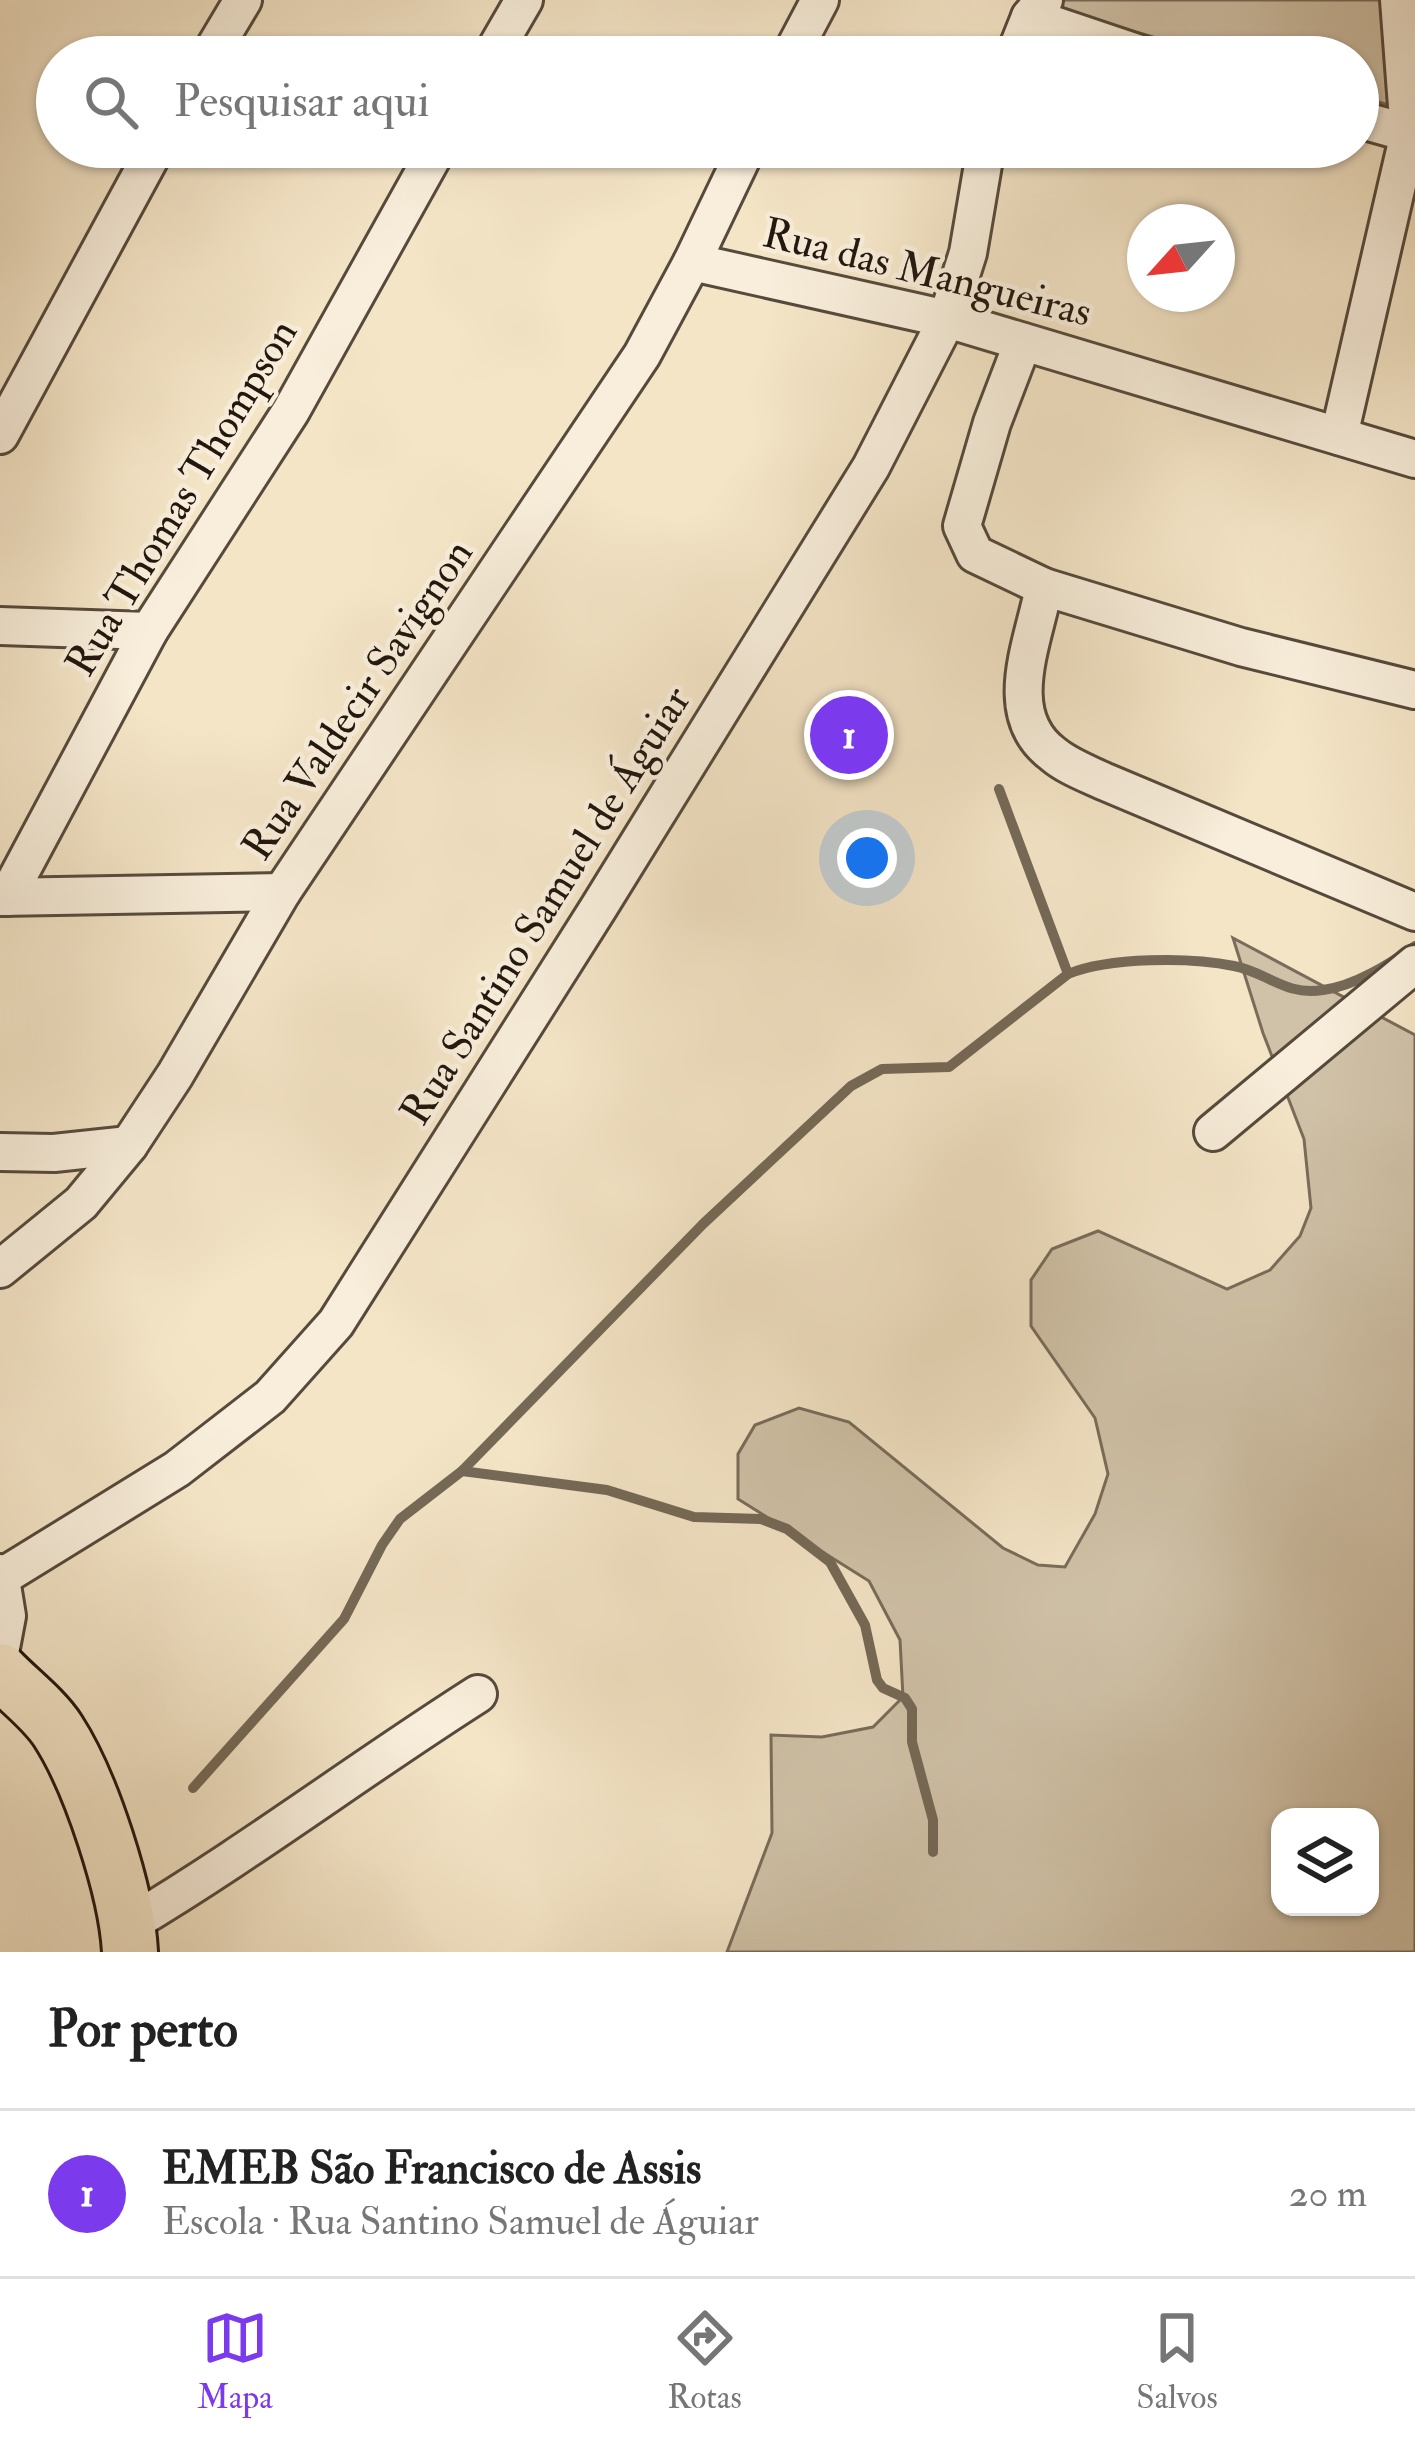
<!DOCTYPE html>
<html lang="pt">
<head>
<meta charset="utf-8">
<style>
	body { margin:0; font-family:"IM FELL Double Pica",serif; background:#f2f2f2; color:#222 }
	.controls { position:absolute; right:36px; bottom:36px; display:grid; overflow:hidden; border-radius:24px; box-shadow:0 3px 9px #0004 }
	.controls button { width:108px; height:108px; display:grid; place-items:center; padding:0; border:0; border-bottom:3px solid #e0e0e0; background:#fff; color:#222; font:60px sans-serif }
	.compass { position:absolute; left:1127px; top:204px; width:108px; height:108px; border-radius:50%; background:#fff; box-shadow:0 3px 9px #0004; rotate:243deg }
	.you { position:absolute; left:867px; top:858px; width:42px; height:42px; margin:-30px; border:9px solid #fff; border-radius:50%; background:#1a73e8; box-shadow:0 0 0 18px #1a73e833 }
	.badge { display:grid; place-items:center; width:78px; height:78px; border-radius:50%; background:#7c3aed; color:#fff; font-size:39px; font-weight:700 }
	.pin { position:absolute; translate:-50% -50%; border:6px solid #fff; box-shadow:0 3px 12px #0006 }
	.list { margin:0; padding:0; list-style:none }
	h2 { display:flex; justify-content:space-between; align-items:center; height:156px; margin:0; padding:0 48px; font-size:51px }
	h2 small { font-size:39px; font-weight:400; color:#767676 }
	.list li { display:grid; grid-template-columns:78px 1fr auto; gap:36px; align-items:center; box-sizing:border-box; height:168px; padding:0 48px; border-top:3px solid #e0e0e0 }
	.list b { display:block; font-size:45px; white-space:nowrap }
	.list p { margin:0; font-size:39px; white-space:nowrap; color:#767676 }
	.list em { font-size:39px; font-style:normal; color:#767676 }
	.icon { flex:none; width:66px; height:66px; fill:none; stroke:currentColor; stroke-width:2; stroke-linecap:round; stroke-linejoin:round }
	.map { position:relative; flex:none; width:1415px; height:1952px; overflow:hidden }
	.search { position:absolute; background:#fff; box-shadow:0 3px 9px #0004; left:36px; right:36px; top:36px; height:132px; display:flex; align-items:center; gap:30px; box-sizing:border-box; padding:0 42px; border-radius:66px; color:#767676; font-size:45px }
	.sheet { height:324px; background:#fff }
	nav { display:flex; justify-content:space-around; align-items:center; box-sizing:border-box; height:168px; border-top:3px solid #e0e0e0; background:#fff; font-size:33px; color:#767676 }
	nav a { display:grid; justify-items:center; gap:6px }
	nav .on { color:#7c3aed }
	.map>svg:first-child { display:block }
	.grass { fill:#d0c2a8; stroke:#796c5b; stroke-width:3; fill-rule:evenodd }
	.lines { fill:none; stroke-linecap:round; stroke-linejoin:round }
	.stream { stroke:#756957; stroke-width:10 }
	.minor-casing { stroke:#564a3c; stroke-width:42 }
	.highway-casing { stroke:#22170e; stroke-width:60 }
	.minor { stroke:#f8eedb; stroke-width:36 }
	.highway { stroke:#f4e5c7; stroke-width:54 }
	.labels { text-anchor:middle; dominant-baseline:central; stroke-width:9; stroke-linejoin:round; paint-order:stroke }
	.street-label { font-size:42px; fill:#22170e; stroke:#f8eedb }
</style>
</head>
<body>
<div class="map">
<svg width="1415" height="1952" viewBox="0 0 1415 1952">
	<rect width="100%" height="100%" fill="#f4e5c7"/>
	<filter id="stains"><feTurbulence type="fractalNoise" baseFrequency=".00167" numOctaves="4"/><feColorMatrix values="0 0 0 0 .2 0 0 0 0 .09 0 0 0 0 .02 0 0 0 .5 -.17"/></filter>
	<radialGradient id="worn" r=".72"><stop offset=".6" stop-color="#630" stop-opacity="0"/><stop offset="1" stop-color="#630" stop-opacity=".3"/></radialGradient>
	<g class="grass">
		<polygon points="1064,0 1393,0 1406,110 1358,96 1358,57 1222,57 1056,9"/>
		<path d="M 1233,938 L 1415,1035 L 1415,1952 L 727,1952 L 772,1833 L 771,1735 L 822,1737 L 873,1727 L 903,1697 L 900,1640 L 869,1581 L 738,1499 L 738,1454 L 755,1425 L 799,1408 L 849,1422 L 1003,1548 L 1038,1565 L 1065,1567 L 1095,1514 L 1108,1474 L 1095,1418 L 1031,1326 L 1031,1280 L 1052,1249 L 1098,1231 L 1227,1289 L 1270,1270 L 1300,1236 L 1311,1208 L 1304,1139 L 1263,1033 ZM 1280,1817 L 1370,1817 L 1370,1907 L 1280,1907 Z"/>
	</g>
	<g class="lines">
		<g class="stream">
			<polyline points="999,789 1068,974"/>
			<polyline points="462,1471 607,1490 694,1517 761,1519 787,1529 830,1562 865,1625 877,1680 883,1688 905,1698 912,1709 912,1742 933,1820 933,1852"/>
			<path d="M 193,1788 L 344,1619 L 382,1545 L 400,1519 L 462,1471 L 703,1224 L 851,1086 L 882,1069 L 949,1067 L 1068,974 C 1109,957 1190,957 1234,966 C 1267,972 1284,996 1323,990 C 1355,986 1389,964 1415,946"/>
		</g>
		<g class="minor-casing">
			<g id="minor">
				<polyline points="1030,17 1149,57"/>
				<polyline points="209,57 243,0"/>
				<polyline points="491,57 524,0"/>
				<polyline points="790,57 820,0"/>
				<polyline points="1014,57 1030,17 1044,0"/>
				<polyline points="1358,119 1415,135"/>
				<polyline points="692,262 947,319 1415,459"/>
				<path d="M 1023,342 L 992,423 L 962,526 L 975,554 L 1044,587 C 1034,641 999,714 1053,754 C 1067,766 1086,773 1103,781 L 1415,912"/>
				<polyline points="0,435 156,147"/>
				<polyline points="1339,436 1409,133 1399,0"/>
				<polyline points="1044,587 1241,647 1415,690"/>
				<polyline points="0,626 149,631"/>
				<polyline points="0,897 282,892"/>
				<polyline points="7,897 149,631 291,411 438,147"/>
				<polyline points="1213,1132 1415,964"/>
				<polyline points="0,1152 54,1153 129,1145"/>
				<polyline points="0,1269 81,1203 129,1145 175,1075 282,892 642,355 692,262 747,147"/>
				<polyline points="0,1573 7,1616 0,1653"/>
				<polyline points="2,1577 177,1469 270,1397 336,1323 599,907 871,467 947,319 968,253 986,147"/>
				<path d="M 128,1925 C 249,1853 360,1769 478,1694"/>
			</g>
		</g>
		<g class="highway-casing">
			<path id="highway" d="M 0,1671 C 18,1690 44,1709 58,1731 C 91,1782 127,1892 130,1952"/>
		</g>
		<use href="#minor" class="minor"/>
		<use href="#highway" class="highway"/>
	</g>
	<g class="labels">
		<g class="street-label">
			<text transform="translate(927 273) rotate(14)">Rua das Mangueiras</text>
			<text transform="translate(182 498) rotate(-59)">Rua Thomas Thompson</text>
			<text transform="translate(358 700) rotate(-56)">Rua Valdecir Savignon</text>
			<text transform="translate(546 906) rotate(-58)">Rua Santino Samuel de Águiar</text>
		</g>
	</g>
	<rect width="100%" height="100%" filter="url(#stains)"/>
	<rect width="100%" height="100%" fill="url(#worn)"/>
</svg>
<div class="controls">
<button><svg class="icon" aria-label="layers" viewBox="0 0 24 24"><path d="M12 4l9 5-9 5-9-5zM3 14l9 5 9-5"/></svg></button>
</div>
<svg class="compass" viewBox="-18 -18 36 36"><path d="M0-13l5 13h-10z" fill="#e53935"/><path d="M0 13l5-13h-10z" fill="#767676"/></svg>
<div class="you"></div>
<div class="pin badge" style="left:849px;top:735px">1</div>
<div class="search"><svg class="icon" aria-label="search" viewBox="0 0 24 24"><circle cx="10" cy="10" r="6"/><path d="M15 15l6 6"/></svg>Pesquisar aqui</div>
</div>
<section class="sheet">
<h2>Por perto<small></small></h2>
<ul class="list">
<li><span class="badge">1</span><div><b>EMEB São Francisco de Assis</b><p>Escola · Rua Santino Samuel de Águiar</p></div><em>20 m</em></li>
</ul>
</section>
<nav>
<a class="on"><svg class="icon" aria-label="map" viewBox="0 0 24 24"><path d="M3 6l6-2 6 2 6-2v14l-6 2-6-2-6 2zM9 4v14M15 6v14"/></svg>Mapa</a>
<a><svg class="icon" aria-label="directions" viewBox="0 0 24 24"><path d="M12 3l9 9-9 9-9-9zM9 14v-3h6M13 9l2 2-2 2"/></svg>Rotas</a>
<a><svg class="icon" aria-label="saved" viewBox="0 0 24 24"><path d="M7 4h10v16l-5-4-5 4z"/></svg>Salvos</a>
</nav>
</body>
</html>
